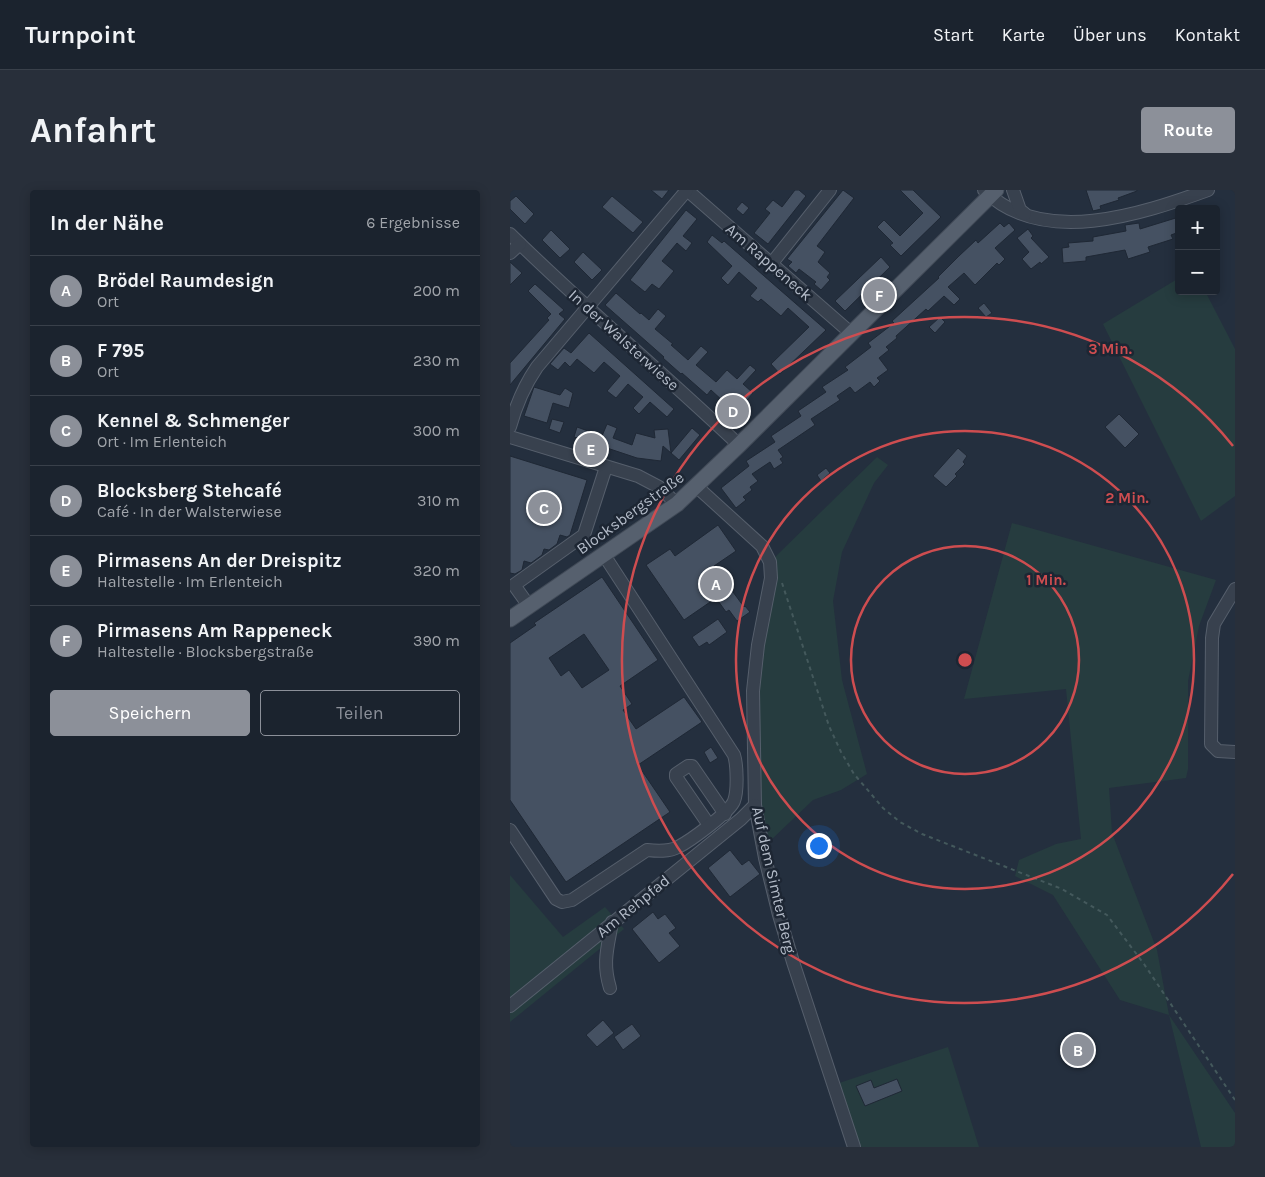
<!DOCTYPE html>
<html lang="de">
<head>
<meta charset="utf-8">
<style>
	body { margin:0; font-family:Karla,sans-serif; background:#282f3a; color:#f1f3f6 }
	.controls { position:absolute; right:15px; top:15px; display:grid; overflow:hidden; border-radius:5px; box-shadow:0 2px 12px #0003 }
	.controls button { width:45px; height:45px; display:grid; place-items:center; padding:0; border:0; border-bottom:1px solid #39404a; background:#1b232e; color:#f1f3f6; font:25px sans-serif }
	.you { position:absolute; left:308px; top:655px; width:18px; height:18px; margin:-12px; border:4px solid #fff; border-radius:50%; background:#1a73e8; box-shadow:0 0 0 8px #1a73e833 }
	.badge { display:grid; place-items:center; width:32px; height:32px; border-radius:50%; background:#8c9099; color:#fff; font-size:16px; font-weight:700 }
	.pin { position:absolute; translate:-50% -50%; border:2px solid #fff; box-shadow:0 1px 5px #0006 }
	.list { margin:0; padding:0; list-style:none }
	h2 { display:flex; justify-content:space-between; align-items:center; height:65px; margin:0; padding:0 20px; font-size:21px }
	h2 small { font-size:16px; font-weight:400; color:#a0a4aa }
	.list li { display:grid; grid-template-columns:32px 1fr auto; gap:15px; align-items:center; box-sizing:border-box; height:70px; padding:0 20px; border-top:1px solid #39404a }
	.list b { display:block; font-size:19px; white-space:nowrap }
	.list p { margin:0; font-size:16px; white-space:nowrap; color:#a0a4aa }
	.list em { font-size:16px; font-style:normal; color:#a0a4aa }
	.actions { display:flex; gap:10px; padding:15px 20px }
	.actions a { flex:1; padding:11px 0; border:1px solid #8c9099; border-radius:5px; text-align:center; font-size:18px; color:#8c9099 }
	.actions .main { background:#8c9099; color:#fff }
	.map { position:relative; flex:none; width:725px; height:957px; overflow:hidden; border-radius:5px }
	header { display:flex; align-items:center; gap:30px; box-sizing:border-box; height:70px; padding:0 25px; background:#1b232e; border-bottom:1px solid #39404a }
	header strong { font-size:24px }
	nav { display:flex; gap:28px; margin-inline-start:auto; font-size:18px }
	.intro { display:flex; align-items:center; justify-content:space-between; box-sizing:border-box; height:120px; padding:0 30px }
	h1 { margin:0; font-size:35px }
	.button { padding:12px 22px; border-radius:5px; background:#8c9099; color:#fff; font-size:18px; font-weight:700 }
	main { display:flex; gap:30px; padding:0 30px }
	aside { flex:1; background:#1b232e; border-radius:5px; box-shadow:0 2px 12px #0003 }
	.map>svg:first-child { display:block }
	.green { fill:#263c3f }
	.building { fill:#455162; stroke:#1f2835; fill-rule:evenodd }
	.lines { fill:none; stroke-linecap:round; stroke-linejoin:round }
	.minor-casing { stroke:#565f6c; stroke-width:14 }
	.major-casing { stroke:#414a57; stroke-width:17 }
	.path { stroke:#44595c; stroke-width:2; stroke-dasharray:4 4; stroke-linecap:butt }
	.minor { stroke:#38414e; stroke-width:12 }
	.major { stroke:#56606e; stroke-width:15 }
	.ring { fill:none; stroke:#ce4d50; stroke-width:2.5 }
	.labels { text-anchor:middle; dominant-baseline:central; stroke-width:5; stroke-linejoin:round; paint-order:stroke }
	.street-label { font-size:16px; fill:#b4bcc9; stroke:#1d2633 }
	.centre { fill:#ce4d50; stroke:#1d2633; stroke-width:2.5 }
	.ring-label { font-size:15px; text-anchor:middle; font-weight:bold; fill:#ce4d50; stroke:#1d2633; stroke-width:5; stroke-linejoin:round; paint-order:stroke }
</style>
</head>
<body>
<header>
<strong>Turnpoint</strong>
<nav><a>Start</a><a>Karte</a><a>Über uns</a><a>Kontakt</a></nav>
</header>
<div class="intro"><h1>Anfahrt</h1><a class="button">Route</a></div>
<main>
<aside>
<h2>In der Nähe<small>6 Ergebnisse</small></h2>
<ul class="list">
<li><span class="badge">A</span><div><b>Brödel Raumdesign</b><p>Ort</p></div><em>200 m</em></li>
<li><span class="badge">B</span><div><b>F 795</b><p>Ort</p></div><em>230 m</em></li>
<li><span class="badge">C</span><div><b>Kennel &amp; Schmenger</b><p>Ort · Im Erlenteich</p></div><em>300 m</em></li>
<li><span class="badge">D</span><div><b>Blocksberg Stehcafé</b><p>Café · In der Walsterwiese</p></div><em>310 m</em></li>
<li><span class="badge">E</span><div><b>Pirmasens An der Dreispitz</b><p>Haltestelle · Im Erlenteich</p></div><em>320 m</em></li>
<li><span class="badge">F</span><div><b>Pirmasens Am Rappeneck</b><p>Haltestelle · Blocksbergstraße</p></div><em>390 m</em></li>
</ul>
<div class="actions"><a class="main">Speichern</a><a>Teilen</a></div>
</aside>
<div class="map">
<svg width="725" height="957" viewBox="0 0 725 957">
	<rect width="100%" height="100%" fill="#242f3e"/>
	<g class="green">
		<polygon points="669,88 669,101 695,101 725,159 725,306 691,331 593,134"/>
		<polygon points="367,267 378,275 364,293 332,362 323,411 332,490 357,584 331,600 303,610 260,651 252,627 248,527 258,374"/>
		<polygon points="502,333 706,390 689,436 678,491 678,579 676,588 599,598 602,643 647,760 659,825 725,923 725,957 691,957 659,825 610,810 543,705 505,686 509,670 546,654 571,649 556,499 454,509"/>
		<polygon points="0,685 53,747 95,717 114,739 0,832"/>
		<polygon points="438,857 469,957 344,957 323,895"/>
	</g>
	<g class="building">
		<polygon points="141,0 159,0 152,9"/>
		<polygon points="285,0 289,0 296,6 258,54 244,43 260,23 255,19 263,10 272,17"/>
		<polygon points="333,0 344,8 307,56 315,62 308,72 320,83 317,87 320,90 311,100 304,94 306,92 289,79 286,83 278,76 282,72 277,69"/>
		<polygon points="390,0 403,0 431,27 391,66 380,55 383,53 367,37 374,30 390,46 413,23"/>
		<polygon points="576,0 627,0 627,1 608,8 609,10 590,16 591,19 583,21"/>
		<polygon points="6,6 24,24 15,34 0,19 0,11"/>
		<polygon points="102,6 133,32 123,43 92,17"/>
		<polygon points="232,12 239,18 233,25 226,19"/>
		<polygon points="176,20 187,29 173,46 182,53 176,61 167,53 152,71 164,81 149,99 142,94 135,102 120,90"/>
		<polygon points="669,27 669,42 661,45 663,49 638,57 640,62 618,69 615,60 576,67 576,71 553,73 552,58 559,57 558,53 583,51 583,47 616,41 615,35 629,33 630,39"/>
		<polygon points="490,33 494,37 499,33 505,40 485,58 495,69 489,75 487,73 465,95 454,83 438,97 450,109 444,115 434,106 418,121 416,119 386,146 387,148 376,157 379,160 369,168 378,180 367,188 370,191 364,197 360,192 345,203 340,197 327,206 330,210 301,229 305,235 268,260 273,267 270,269 273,273 264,279 260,272 242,284 248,291 240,297 242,300 233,307 236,310 226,318 211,298 239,276 236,271 265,252 261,246 291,226 288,221 316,202 312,197 338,180 335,177 361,157 358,153 384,133 382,131 429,88 428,87 449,66 466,50 468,53"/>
		<polygon points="518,39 523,46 521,48 539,67 531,74 530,72 521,79 512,69 519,62 507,48"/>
		<polygon points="41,40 60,59 50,68 32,50"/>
		<polygon points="202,45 212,53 214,51 316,140 270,184 261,174 299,137 278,118 271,126 251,109 248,112 240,106 247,98 229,82 218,95 211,88 222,76 197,52"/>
		<polygon points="73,62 92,80 82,90 64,72"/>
		<polygon points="371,67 380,77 335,121 325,111"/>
		<polygon points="0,72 12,83 0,95"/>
		<polygon points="25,94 54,120 49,124 55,129 0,195 0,173 39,130 37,128 41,124 18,101"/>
		<polygon points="106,103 130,124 131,123 139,130 148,119 156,126 145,139 163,154 161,155 178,170 191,156 198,162 186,175 206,192 217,180 227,189 240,175 246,180 233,194 243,203 223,226 211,215 214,212 201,200 197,205 172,183 171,184 153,168 154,167 95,115"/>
		<polygon points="474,113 482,123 476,127 468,118"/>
		<polygon points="430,127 435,132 425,143 419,137"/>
		<polygon points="79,143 164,219 157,227 140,212 129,224 123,218 133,207 118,194 106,208 97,201 110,186 94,172 84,183 67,169 60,177 55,172 48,180 40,174 54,158 61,163"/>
		<polygon points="24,197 50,205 55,198 63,203 59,218 43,213 37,233 14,226"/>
		<polygon points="609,224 629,244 615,258 595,237"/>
		<polygon points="42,229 54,232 50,243 39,239"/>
		<polygon points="97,234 107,238 103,248 122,255 126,243 145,248 144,240 158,239 161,263 182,238 190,245 169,270 153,256 151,271 127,268 64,247 67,237 92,246"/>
		<polygon points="448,258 457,266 453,272 455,274 445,284 447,286 436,297 423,286"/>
		<polygon points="0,266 77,290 60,345 57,347 50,345 47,354 39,360 34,359 32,365 21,373 14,371 12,380 5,384 0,383"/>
		<polygon points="316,278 320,283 311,291 307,285"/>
		<polygon points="208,335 226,361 204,376 234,417 235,416 240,422 227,431 219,420 216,422 206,408 174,430 136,375 160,359 165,366"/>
		<path d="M 92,387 L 148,470 L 110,496 L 122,514 L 113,520 L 126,539 L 174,507 L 192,532 L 128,575 L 160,622 L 56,692 L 0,610 L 0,453 L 26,435 L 24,433 ZM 74,444 L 99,480 L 72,498 L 59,480 L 51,486 L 39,468 Z"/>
		<polygon points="208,429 217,442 199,455 197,452 189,457 182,447"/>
		<polygon points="201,557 208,568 200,573 194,562"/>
		<polygon points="220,660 232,675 239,670 250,684 220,707 198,678"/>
		<polygon points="143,722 148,729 155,724 166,738 159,743 170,756 149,773 122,739"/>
		<polygon points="93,830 104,843 87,857 76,845"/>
		<polygon points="122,834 131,846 113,860 104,847"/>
		<polygon points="387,889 392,901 355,916 346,896 361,890 364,898"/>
	</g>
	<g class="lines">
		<g class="minor-casing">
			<g id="minor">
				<polyline points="177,0 342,144"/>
				<path d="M 474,0 C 532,58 632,24 698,0"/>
				<polyline points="503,0 510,20 515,24"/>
				<path d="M 0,44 C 74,117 153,183 229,255"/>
				<polyline points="0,63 10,54"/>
				<polyline points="262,73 320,0"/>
				<path d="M 0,237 C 6,215 14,196 27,177 L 177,0"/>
				<polyline points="0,247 128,286 149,297 167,314"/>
				<polyline points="186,296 252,356 260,372 261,388 248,455 243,501 245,615 255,668 269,725 283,772 344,957"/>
				<polyline points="725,399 704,434 702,448 701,554 708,561 725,562"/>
				<polyline points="19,416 4,395 74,345 96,277"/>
				<polyline points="199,635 166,587 166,584 178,576 182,576 215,624"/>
				<path d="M 0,640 L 46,709 L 52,712 L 62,710 L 137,660 C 147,661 159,662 168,657 C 180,651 220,622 224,611 C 228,601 227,574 224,565 L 94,365"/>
				<path d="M 100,798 C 92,772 98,757 102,732"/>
				<polyline points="0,816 231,629 245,615"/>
			</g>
		</g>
		<g class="major-casing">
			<polyline id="major" points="0,429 167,314 229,255 486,0"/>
		</g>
		<polyline class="path" points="272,393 319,536 331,562 344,584 373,618 390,632 412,644 552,699 597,725 634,774 725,910"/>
		<use href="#minor" class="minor"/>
		<use href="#major" class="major"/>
	</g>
	<g class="ring">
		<circle cx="455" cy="470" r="114"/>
		<circle cx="455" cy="470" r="229"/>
		<path d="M723 684A343 343 0 1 1 723 256"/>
	</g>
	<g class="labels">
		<g class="street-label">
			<text transform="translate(259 72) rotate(41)">Am Rappeneck</text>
			<text transform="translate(114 150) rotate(42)">In der Walsterwiese</text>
			<text transform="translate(120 323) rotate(-36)">Blocksbergstraße</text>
			<text transform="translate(264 690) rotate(77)">Auf dem Simter Berg</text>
			<text transform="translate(123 716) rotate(-39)">Am Rehpfad</text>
		</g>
	</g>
	<circle cx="455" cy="470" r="8" class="centre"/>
	<g class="ring-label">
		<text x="600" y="164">3 Min.</text>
		<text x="617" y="313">2 Min.</text>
		<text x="536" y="395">1 Min.</text>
	</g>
</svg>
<div class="controls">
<button>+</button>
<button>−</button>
</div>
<div class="you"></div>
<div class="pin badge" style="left:206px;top:394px">A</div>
<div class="pin badge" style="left:568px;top:860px">B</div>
<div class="pin badge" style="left:34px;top:318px">C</div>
<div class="pin badge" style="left:223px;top:221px">D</div>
<div class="pin badge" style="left:81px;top:259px">E</div>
<div class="pin badge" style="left:369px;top:105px">F</div>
</div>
</main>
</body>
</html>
